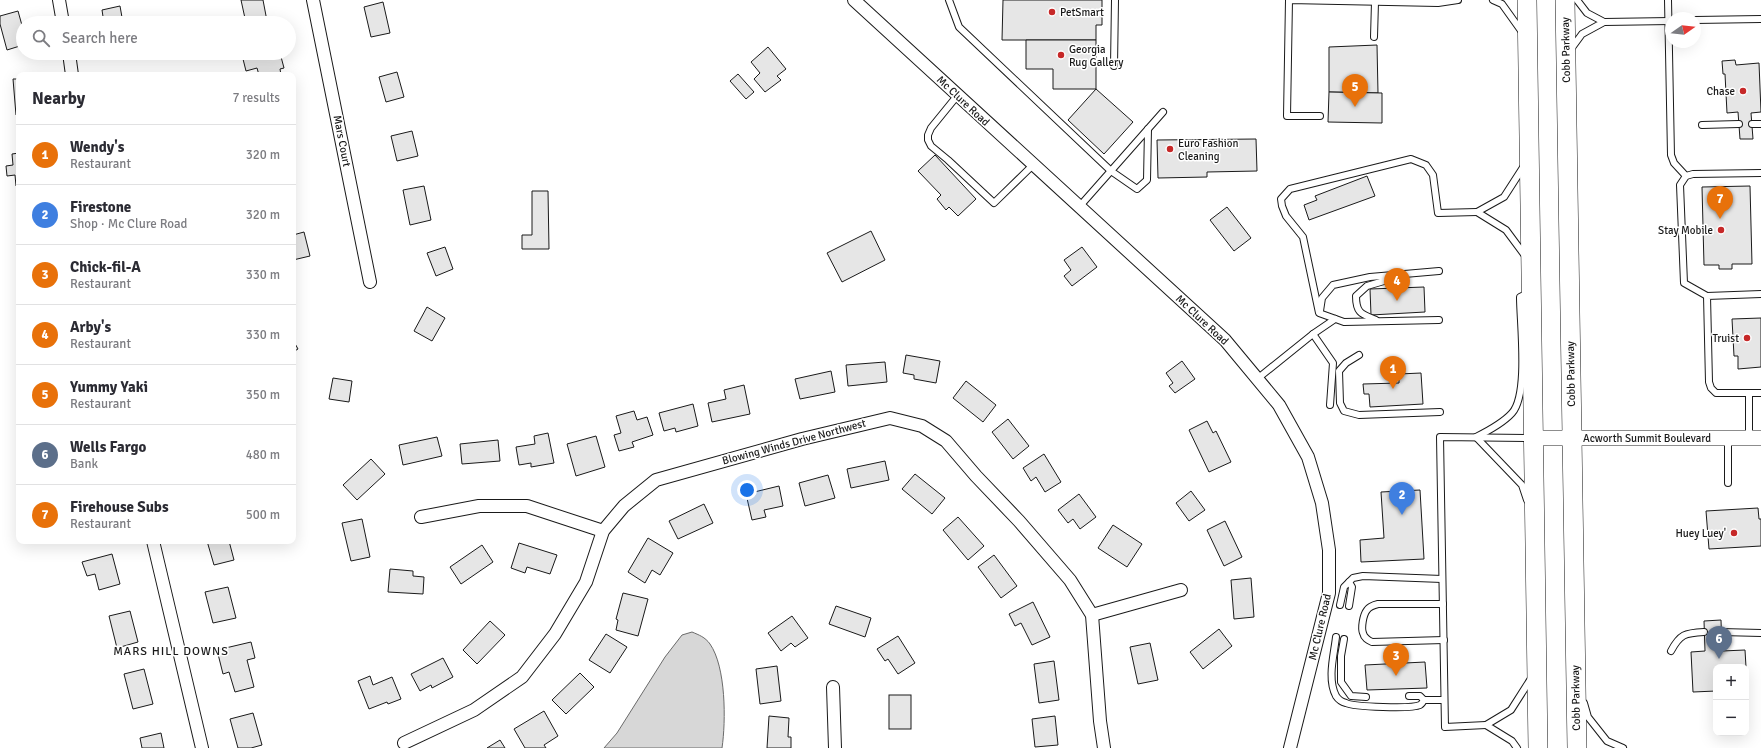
<!DOCTYPE html>
<html lang="en">
<head>
<meta charset="utf-8">
<style>
	body { margin:0; font-family:Signika,sans-serif; background:#f7f7f7; color:#2b2b33 }
	.controls { position:absolute; right:12px; bottom:12px; display:grid; overflow:hidden; border-radius:8px; box-shadow:0 4px 16px #0002 }
	.controls button { width:36px; height:36px; display:grid; place-items:center; padding:0; border:0; border-bottom:1px solid #e1e1e2; background:#fff; color:#2b2b33; font:20px sans-serif }
	.compass { position:absolute; left:1665px; top:12px; width:36px; height:36px; border-radius:50%; background:#fff; box-shadow:0 4px 16px #0002; rotate:76deg }
	.you { position:absolute; left:747px; top:490px; width:14px; height:14px; margin:-10px; border:3px solid #fff; border-radius:50%; background:#1a73e8; box-shadow:0 0 0 6px #1a73e833 }
	.badge { display:grid; place-items:center; width:26px; height:26px; border-radius:50%; background:#111827; color:#fff; font-size:13px; font-weight:700 }
	.pin { position:absolute; translate:-50% -33px; filter:drop-shadow(0 1px 2px #0008) }
	.pin::after { content:''; position:absolute; top:21px; width:14px; height:12px; background:inherit; clip-path:polygon(0 0,100% 0,50% 100%) }
	.list { margin:0; padding:0; list-style:none }
	h2 { display:flex; justify-content:space-between; align-items:center; height:52px; margin:0; padding:0 16px; font-size:17px }
	h2 small { font-size:13px; font-weight:400; color:#7c7c81 }
	.list li { display:grid; grid-template-columns:26px 1fr auto; gap:12px; align-items:center; box-sizing:border-box; height:60px; padding:0 16px; border-top:1px solid #e1e1e2 }
	.list b { display:block; font-size:15px; white-space:nowrap }
	.list p { margin:0; font-size:13px; white-space:nowrap; color:#7c7c81 }
	.list em { font-size:13px; font-style:normal; color:#7c7c81 }
	.icon { flex:none; width:22px; height:22px; fill:none; stroke:currentColor; stroke-width:2; stroke-linecap:round; stroke-linejoin:round }
	.map { position:relative; flex:none; width:1761px; height:748px; overflow:hidden }
	.search { position:absolute; background:#fff; box-shadow:0 4px 16px #0002; left:16px; top:16px; width:280px; height:44px; display:flex; align-items:center; gap:10px; box-sizing:border-box; padding:0 14px; border-radius:22px; color:#7c7c81; font-size:15px }
	.panel { position:absolute; background:#fff; box-shadow:0 4px 16px #0002; left:16px; top:72px; width:280px; height:472px; border-radius:8px }
	.map>svg:first-child { display:block }
	.water { fill:#d7d7d7; stroke:#6a6a6a }
	.building { fill:#e6e6e6; stroke:#1a1a1a }
	.lines { fill:none; stroke-linecap:round; stroke-linejoin:round }
	.service-casing { stroke:#1a1a1a; stroke-width:8 }
	.minor-casing { stroke:#1a1a1a; stroke-width:14 }
	.tertiary-casing { stroke:#1a1a1a; stroke-width:16 }
	.primary-casing { stroke:#1a1a1a; stroke-width:20 }
	.service { stroke:#fff; stroke-width:6 }
	.minor { stroke:#fff; stroke-width:12 }
	.tertiary { stroke:#fff; stroke-width:15 }
	.primary { stroke:#fff; stroke-width:19 }
	.poi-dot { fill:#c62828; stroke:#fff; stroke-width:1.5 }
	.labels { text-anchor:middle; dominant-baseline:central; stroke-width:3; stroke-linejoin:round; paint-order:stroke }
	.poi-label { font-size:11px; fill:#1a1a1a; stroke:#fff; text-anchor:end }
	.street-label { font-size:11px; fill:#1a1a1a; stroke:#fff }
	.neighbourhood-label { font-size:12px; letter-spacing:1px; fill:#1a1a1a; stroke:#fff }
</style>
</head>
<body>
<div class="map">
<svg width="1761" height="748" viewBox="0 0 1761 748">
	<rect width="100%" height="100%" fill="#fff"/>
	<path class="water" d="M 692,632 C 699,635 705,637 710,644 C 726,667 726,721 722,748 L 604,748 L 617,733 L 665,657 L 682,635 Z"/>
	<g class="building">
		<polygon points="241,0 263,0 267,21 246,23"/>
		<polygon points="1003,0 1102,0 1102,25 1096,25 1096,40 1002,40"/>
		<polygon points="383,2 390,33 371,37 364,7"/>
		<polygon points="120,6 123,23 104,23 102,10"/>
		<polygon points="18,11 23,29 23,45 7,50 0,24 0,16"/>
		<polygon points="1026,40 1096,40 1096,89 1053,89 1053,69 1026,69"/>
		<polygon points="1377,45 1378,93 1329,92 1329,47"/>
		<polygon points="768,47 786,69 777,76 781,80 765,92 754,79 760,73 751,62"/>
		<polygon points="255,53 280,53 284,68 280,69 281,75 259,75 257,68 246,71 243,59 255,56"/>
		<polygon points="1735,60 1736,65 1759,63 1761,112 1751,113 1753,139 1740,139 1738,112 1727,113 1725,74 1723,74 1722,61"/>
		<polygon points="397,72 404,97 386,102 379,77"/>
		<polygon points="738,74 754,92 746,99 730,81"/>
		<polygon points="13,79 19,79 19,115 16,115"/>
		<polygon points="1096,89 1133,122 1104,154 1068,120"/>
		<polygon points="1329,92 1382,93 1382,123 1328,122"/>
		<polygon points="412,131 418,156 397,161 391,136"/>
		<polygon points="1256,139 1257,171 1207,172 1207,177 1158,178 1157,140"/>
		<polygon points="19,153 19,186 16,186 15,175 7,176 6,166 13,165 12,154"/>
		<polygon points="935,155 976,199 958,216 949,207 946,210 937,199 941,195 918,171"/>
		<polygon points="1367,176 1375,196 1309,220 1304,205 1317,200 1315,196"/>
		<polygon points="424,186 431,220 410,225 403,190"/>
		<polygon points="1750,186 1752,264 1732,264 1732,269 1719,269 1719,265 1704,265 1702,187"/>
		<polygon points="532,191 548,191 549,249 522,249 522,235 532,235"/>
		<polygon points="1227,207 1251,238 1234,251 1210,220"/>
		<polygon points="871,231 885,260 842,282 827,253"/>
		<polygon points="304,232 310,256 293,260 293,235"/>
		<polygon points="445,247 453,269 436,276 427,253"/>
		<polygon points="1082,247 1097,267 1072,286 1064,276 1071,270 1064,260"/>
		<polygon points="1424,287 1425,312 1371,315 1370,289"/>
		<polygon points="427,307 445,318 432,341 414,331"/>
		<polygon points="1761,318 1761,367 1738,369 1738,356 1734,356 1732,319"/>
		<polygon points="293,340 298,349 293,352"/>
		<polygon points="906,355 940,361 936,383 914,379 914,375 903,373"/>
		<polygon points="1182,361 1195,379 1175,393 1169,386 1173,383 1166,373"/>
		<polygon points="885,362 887,382 848,386 846,365"/>
		<polygon points="831,371 835,392 800,399 795,379"/>
		<polygon points="1421,373 1423,404 1370,407 1369,394 1364,394 1363,384 1399,383 1399,374"/>
		<polygon points="333,378 352,381 349,402 329,399"/>
		<polygon points="966,381 996,405 983,422 953,398"/>
		<polygon points="744,385 750,414 712,422 708,403 726,399 724,390"/>
		<polygon points="693,404 698,426 676,432 675,428 664,431 659,413"/>
		<polygon points="634,411 637,420 647,417 653,435 632,442 634,447 619,451 614,435 621,433 616,416"/>
		<polygon points="1008,419 1029,446 1013,459 992,432"/>
		<polygon points="1207,421 1213,433 1216,431 1231,462 1209,472 1189,430"/>
		<polygon points="548,433 554,463 531,467 531,463 519,465 516,447 535,444 534,436"/>
		<polygon points="596,436 605,467 576,476 567,444"/>
		<polygon points="437,437 442,456 403,465 399,445"/>
		<polygon points="498,440 500,461 462,464 460,444"/>
		<polygon points="1044,454 1061,482 1045,492 1036,477 1031,481 1023,468"/>
		<polygon points="371,459 385,474 357,500 343,485"/>
		<polygon points="885,461 889,480 851,488 847,469"/>
		<polygon points="915,474 945,498 932,514 902,489"/>
		<polygon points="828,475 835,498 805,506 799,483"/>
		<polygon points="779,486 783,506 764,510 766,517 752,520 746,494"/>
		<polygon points="1420,490 1424,559 1361,562 1360,540 1384,538 1381,492"/>
		<polygon points="1191,491 1205,510 1189,521 1176,503"/>
		<polygon points="1079,494 1096,517 1080,529 1073,519 1068,523 1058,510"/>
		<polygon points="704,504 713,523 678,539 669,521"/>
		<polygon points="1758,508 1759,519 1761,519 1761,546 1709,549 1706,511"/>
		<polygon points="958,517 984,546 968,560 943,530"/>
		<polygon points="362,519 370,557 351,561 342,523"/>
		<polygon points="1225,521 1242,557 1224,566 1207,530"/>
		<polygon points="1113,525 1142,544 1127,567 1098,548"/>
		<polygon points="648,538 673,553 660,575 652,570 645,583 628,572"/>
		<polygon points="207,541 229,541 234,560 214,565"/>
		<polygon points="519,543 557,555 550,574 527,567 525,573 511,568"/>
		<polygon points="482,545 493,562 461,584 450,567"/>
		<polygon points="112,554 120,584 99,590 95,574 87,576 82,562"/>
		<polygon points="994,555 1017,586 1001,598 978,567"/>
		<polygon points="390,569 413,571 413,576 424,577 423,594 388,592"/>
		<polygon points="1251,578 1254,617 1234,619 1231,580"/>
		<polygon points="228,587 236,618 213,623 205,592"/>
		<polygon points="623,593 648,599 638,636 616,630 618,620 616,619"/>
		<polygon points="1033,602 1050,637 1032,645 1021,623 1015,626 1009,614"/>
		<polygon points="836,606 871,618 865,637 829,624"/>
		<polygon points="130,611 138,642 117,648 109,616"/>
		<polygon points="792,616 808,638 795,647 791,643 781,651 768,633"/>
		<polygon points="1721,620 1722,651 1745,650 1746,667 1716,667 1716,691 1693,692 1691,652 1705,651 1704,621"/>
		<polygon points="490,621 505,635 477,664 463,650"/>
		<polygon points="1219,629 1232,646 1203,669 1190,652"/>
		<polygon points="606,634 627,647 610,673 589,660"/>
		<polygon points="898,636 915,663 898,674 888,659 885,661 877,649"/>
		<polygon points="251,642 255,658 247,660 254,687 235,692 229,672 223,674 217,650"/>
		<polygon points="1150,643 1158,680 1138,684 1130,647"/>
		<polygon points="443,658 453,677 432,688 431,685 420,691 411,674"/>
		<polygon points="1054,661 1059,700 1039,703 1034,664"/>
		<polygon points="1425,662 1427,688 1367,690 1365,665"/>
		<polygon points="777,666 781,701 760,704 756,669"/>
		<polygon points="144,669 153,704 133,709 124,674"/>
		<polygon points="580,673 594,687 566,714 552,700"/>
		<polygon points="370,676 373,685 392,677 401,699 388,704 387,702 369,709 358,681"/>
		<rect x="889" y="695" width="22" height="34"/>
		<polygon points="544,711 558,736 544,745 546,748 525,748 514,729"/>
		<polygon points="253,713 262,745 251,748 238,748 230,719"/>
		<polygon points="769,716 789,718 788,737 791,737 791,748 767,748"/>
		<polygon points="1055,716 1058,745 1035,747 1032,719"/>
		<polygon points="161,733 164,748 142,748 140,738"/>
		<polygon points="500,740 505,748 487,748"/>
	</g>
	<g class="lines">
		<g class="service-casing">
			<g id="service">
				<polyline points="949,0 959,27 1111,171 1137,189 1147,180 1148,129"/>
				<polyline points="1493,0 1502,4 1522,32"/>
				<polyline points="1668,0 1671,155 1674,163 1686,176"/>
				<polyline points="1695,20 1761,19"/>
				<polyline points="1604,22 1671,21"/>
				<polyline points="1374,37 1375,2"/>
				<polyline points="1571,49 1582,34 1604,22 1587,13 1577,0"/>
				<polyline points="1114,66 1115,0"/>
				<polyline points="957,96 931,128 928,135 928,140 931,146 948,160 994,203 1033,165"/>
				<polyline points="1320,116 1287,116 1289,0 1438,3 1458,0"/>
				<polyline points="1752,124 1761,124"/>
				<polyline points="1702,125 1739,124"/>
				<polyline points="1524,166 1504,197 1477,212 1506,230 1526,257"/>
				<polyline points="1079,207 1163,112"/>
				<polyline points="1761,294 1707,296 1709,382 1711,388 1716,393 1761,393"/>
				<polyline points="1707,296 1684,283 1680,185 1686,176 1693,174 1761,173"/>
				<polyline points="1320,311 1322,298 1333,285 1370,277 1439,271"/>
				<path d="M 1376,320 C 1361,314 1356,313 1356,296 L 1367,286 L 1401,276"/>
				<polyline points="1439,320 1344,322 1319,313 1303,237 1286,216 1282,206 1281,199 1290,189 1411,159 1426,165 1433,175 1438,213 1477,212"/>
				<polyline points="1313,334 1333,363 1330,405"/>
				<polyline points="1359,355 1346,363 1339,371 1340,403 1344,411 1359,415 1440,412"/>
				<polyline points="1257,379 1313,334 1335,319"/>
				<polyline points="1749,393 1749,438"/>
				<polyline points="1728,483 1728,438"/>
				<path d="M 1527,500 L 1522,485 L 1476,437 C 1488,431 1503,423 1512,413 C 1529,394 1520,323 1520,297 L 1528,293"/>
				<path d="M 1443,604 L 1378,604 C 1374,605 1369,607 1367,610 C 1363,615 1361,628 1363,633 C 1364,638 1368,640 1372,642 L 1444,640"/>
				<polyline points="1340,605 1344,587 1349,582"/>
				<polyline points="1349,606 1352,587 1349,582 1353,578 1363,576 1442,579"/>
				<polyline points="1721,632 1761,633"/>
				<path d="M 1336,637 C 1334,655 1327,679 1336,696 C 1338,699 1342,702 1346,703 C 1354,707 1412,709 1420,705 C 1422,704 1423,702 1424,700"/>
				<polyline points="1344,639 1341,656 1341,682 1351,696 1366,697"/>
				<path d="M 1671,651 C 1680,634 1685,633 1704,632"/>
				<polyline points="1409,696 1420,696 1424,700 1444,700"/>
				<polyline points="1584,703 1588,717 1607,741 1623,748"/>
				<polyline points="1486,725 1445,727 1440,437 1532,438"/>
				<polyline points="1517,748 1512,741 1486,725 1511,710 1532,677"/>
			</g>
		</g>
		<g class="minor-casing">
			<g id="minor">
				<polyline points="59,0 63,23"/>
				<polyline points="313,0 370,282"/>
				<polyline points="854,0 1225,340 1279,405 1308,457 1322,503 1329,550 1329,593 1290,748"/>
				<polyline points="69,53 72,75"/>
				<polyline points="421,517 479,506 527,506 603,531"/>
				<polyline points="153,541 202,748"/>
				<polyline points="1092,615 1181,590"/>
				<polyline points="833,687 835,748"/>
				<polyline points="404,743 474,710 522,677 555,634 586,582 603,531 624,506 656,480 802,439 890,418 922,426 946,441 976,476 1019,521 1070,580 1092,615 1100,721 1104,748"/>
			</g>
		</g>
		<g class="tertiary-casing">
			<polyline id="tertiary" points="1533,438 1761,438"/>
		</g>
		<g class="primary-casing">
			<g id="primary">
				<polyline points="1527,0 1538,748"/>
				<polyline points="1565,0 1577,748"/>
			</g>
		</g>
		<use href="#service" class="service"/>
		<use href="#minor" class="minor"/>
		<use href="#tertiary" class="tertiary"/>
		<use href="#primary" class="primary"/>
	</g>
	<g class="poi-dot">
		<circle cx="1052" cy="12" r="4"/>
		<circle cx="1061" cy="55" r="4"/>
		<circle cx="1743" cy="91" r="4"/>
		<circle cx="1170" cy="149" r="4"/>
		<circle cx="1721" cy="230" r="4"/>
		<circle cx="1747" cy="338" r="4"/>
		<circle cx="1734" cy="533" r="4"/>
	</g>
	<g class="labels">
		<g class="poi-label">
			<text x="1060" y="12" text-anchor="start">PetSmart</text>
			<text x="1069" y="49" text-anchor="start">Georgia<tspan x="1069" dy="13">Rug Gallery</tspan></text>
			<text x="1735" y="91">Chase</text>
			<text x="1178" y="143" text-anchor="start">Euro Fashion<tspan x="1178" dy="13">Cleaning</tspan></text>
			<text x="1713" y="230">Stay Mobile</text>
			<text x="1739" y="338">Truist</text>
			<text x="1726" y="533">Huey Luey'</text>
		</g>
		<g class="street-label">
			<text transform="translate(1566 50) rotate(-91)">Cobb Parkway</text>
			<text transform="translate(963 101) rotate(43)">Mc Clure Road</text>
			<text transform="translate(342 141) rotate(79)">Mars Court</text>
			<text transform="translate(1202 320) rotate(43)">Mc Clure Road</text>
			<text transform="translate(1571 374) rotate(-91)">Cobb Parkway</text>
			<text x="1647" y="438">Acworth Summit Boulevard</text>
			<text transform="translate(794 442) rotate(-15)">Blowing Winds Drive Northwest</text>
			<text transform="translate(1320 627) rotate(-77)">Mc Clure Road</text>
			<text transform="translate(1576 698) rotate(-91)">Cobb Parkway</text>
		</g>
		<g class="neighbourhood-label">
			<text x="171" y="651">MARS HILL DOWNS</text>
		</g>
	</g>
</svg>
<div class="controls">
<button>+</button>
<button>−</button>
</div>
<svg class="compass" viewBox="-18 -18 36 36"><path d="M0-13l5 13h-10z" fill="#e53935"/><path d="M0 13l5-13h-10z" fill="#7c7c81"/></svg>
<div class="you"></div>
<div class="pin badge" style="left:1393px;top:389px;background:#e8710a">1</div>
<div class="pin badge" style="left:1402px;top:515px;background:#3f7fe0">2</div>
<div class="pin badge" style="left:1396px;top:676px;background:#e8710a">3</div>
<div class="pin badge" style="left:1397px;top:301px;background:#e8710a">4</div>
<div class="pin badge" style="left:1355px;top:107px;background:#e8710a">5</div>
<div class="pin badge" style="left:1719px;top:659px;background:#5c6f8a">6</div>
<div class="pin badge" style="left:1720px;top:219px;background:#e8710a">7</div>
<div class="search"><svg class="icon" aria-label="search" viewBox="0 0 24 24"><circle cx="10" cy="10" r="6"/><path d="M15 15l6 6"/></svg>Search here</div>
<section class="panel">
<h2>Nearby<small>7 results</small></h2>
<ul class="list">
<li><span class="badge" style="background:#e8710a">1</span><div><b>Wendy's</b><p>Restaurant</p></div><em>320 m</em></li>
<li><span class="badge" style="background:#3f7fe0">2</span><div><b>Firestone</b><p>Shop · Mc Clure Road</p></div><em>320 m</em></li>
<li><span class="badge" style="background:#e8710a">3</span><div><b>Chick-fil-A</b><p>Restaurant</p></div><em>330 m</em></li>
<li><span class="badge" style="background:#e8710a">4</span><div><b>Arby's</b><p>Restaurant</p></div><em>330 m</em></li>
<li><span class="badge" style="background:#e8710a">5</span><div><b>Yummy Yaki</b><p>Restaurant</p></div><em>350 m</em></li>
<li><span class="badge" style="background:#5c6f8a">6</span><div><b>Wells Fargo</b><p>Bank</p></div><em>480 m</em></li>
<li><span class="badge" style="background:#e8710a">7</span><div><b>Firehouse Subs</b><p>Restaurant</p></div><em>500 m</em></li>
</ul>
</section>
</div>
</body>
</html>
